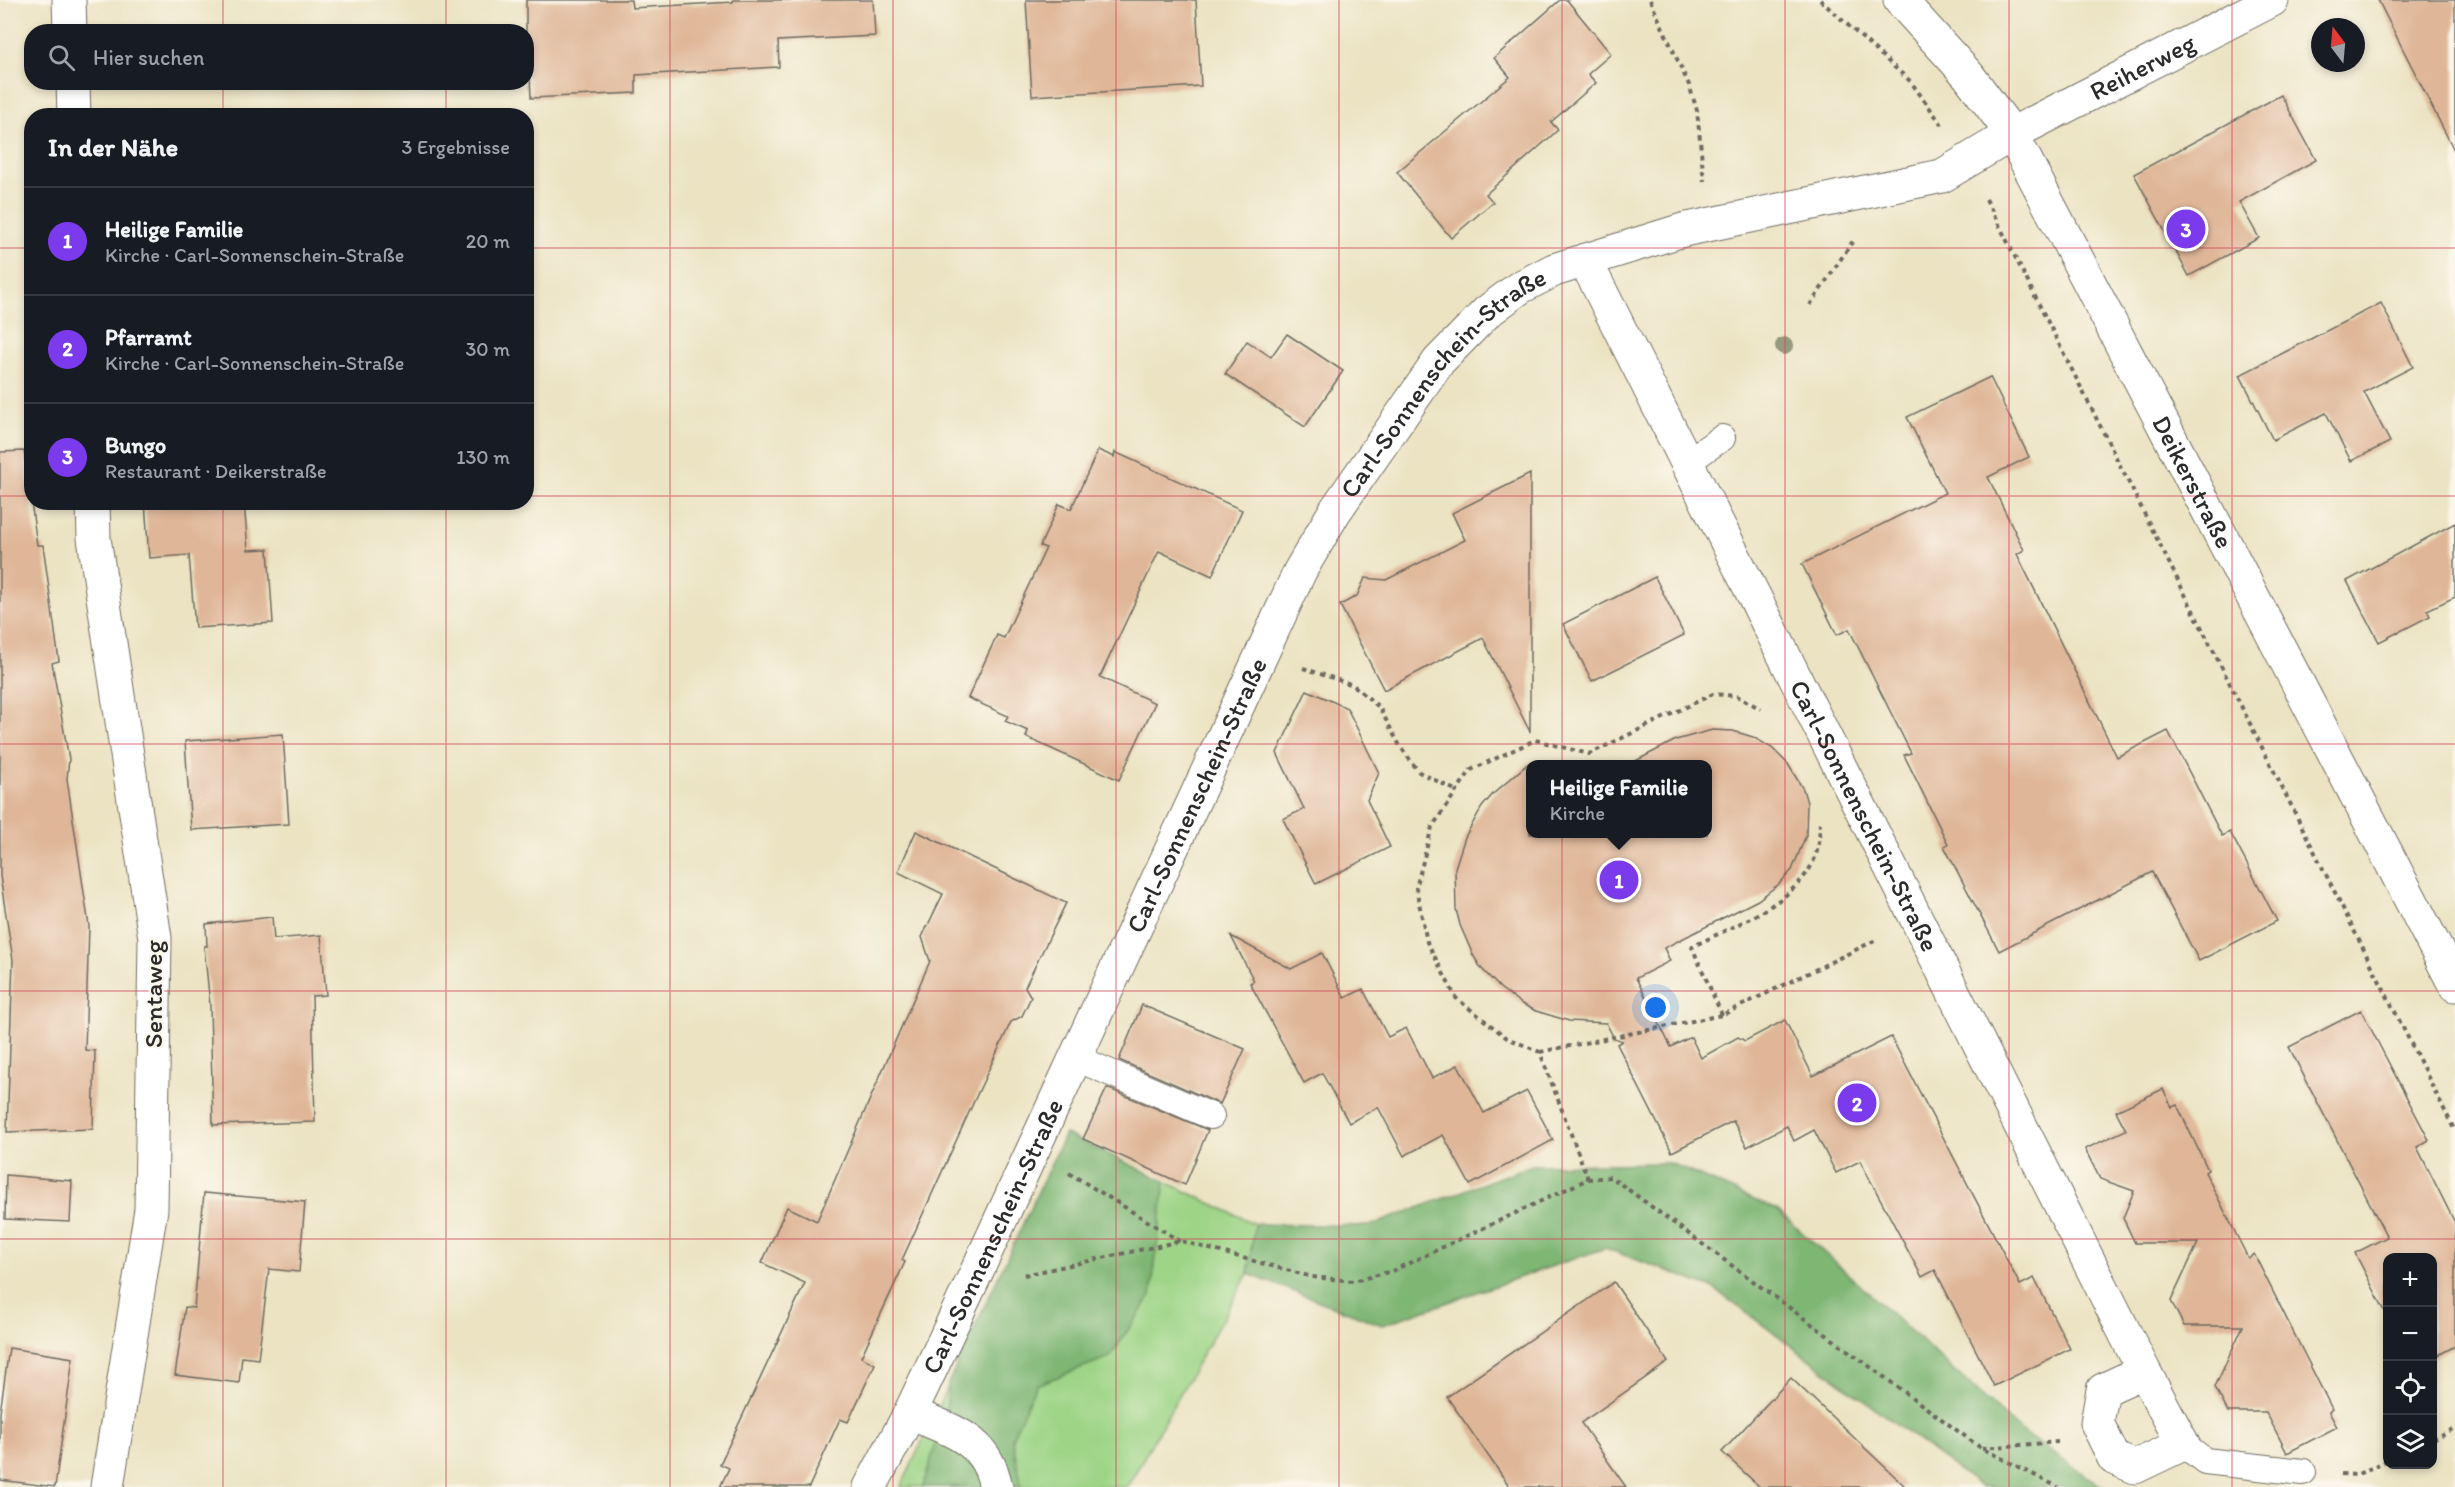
<!DOCTYPE html>
<html lang="de">
<head>
<meta charset="utf-8">
<style>
	body { margin:0; font-family:Itim,sans-serif; background:#20242c; color:#f1f3f6 }
	.controls { position:absolute; right:18px; bottom:18px; display:grid; overflow:hidden; border-radius:12px; box-shadow:0 3px 9px #0003 }
	.controls button { width:54px; height:54px; display:grid; place-items:center; padding:0; border:0; border-bottom:2px solid #363941; background:#171b24; color:#f1f3f6; font:30px sans-serif }
	.compass { position:absolute; left:2311px; top:18px; width:54px; height:54px; border-radius:50%; background:#171b24; box-shadow:0 3px 9px #0003; rotate:344deg }
	.you { position:absolute; left:1656px; top:1008px; width:21px; height:21px; margin:-15px; border:4px solid #fff; border-radius:50%; background:#1a73e8; box-shadow:0 0 0 9px #1a73e833 }
	.badge { display:grid; place-items:center; width:39px; height:39px; border-radius:50%; background:#7c3aed; color:#fff; font-size:20px; font-weight:700 }
	.pin { position:absolute; translate:-50% -50%; border:3px solid #fff; box-shadow:0 2px 6px #0006 }
	.popup { position:absolute; left:1526px; top:760px; width:186px; height:78px; box-sizing:border-box; display:grid; place-content:center; border-radius:12px; background:#171b24; filter:drop-shadow(0 2px 4px #0005); font-size:20px; white-space:nowrap; color:#9ea1a6 }
	.popup b { font-size:22px; color:#f1f3f6 }
	.popup::after { content:''; position:absolute; left:50%; top:100%; margin-left:-12px; border:12px solid transparent; border-top-color:#171b24 }
	.list { margin:0; padding:0; list-style:none }
	h2 { display:flex; justify-content:space-between; align-items:center; height:78px; margin:0; padding:0 24px; font-size:26px }
	h2 small { font-size:20px; font-weight:400; color:#9ea1a6 }
	.list li { display:grid; grid-template-columns:39px 1fr auto; gap:18px; align-items:center; box-sizing:border-box; height:108px; padding:0 24px; border-top:2px solid #363941 }
	.list b { display:block; font-size:22px; white-space:nowrap }
	.list p { margin:0; font-size:20px; white-space:nowrap; color:#9ea1a6 }
	.list em { font-size:20px; font-style:normal; color:#9ea1a6 }
	.icon { flex:none; width:33px; height:33px; fill:none; stroke:currentColor; stroke-width:2; stroke-linecap:round; stroke-linejoin:round }
	.map { position:relative; flex:none; width:2455px; height:1487px; overflow:hidden }
	.search { position:absolute; background:#171b24; box-shadow:0 3px 9px #0003; left:24px; top:24px; width:510px; height:66px; display:flex; align-items:center; gap:15px; box-sizing:border-box; padding:0 21px; border-radius:24px; color:#9ea1a6; font-size:22px }
	.panel { position:absolute; background:#171b24; box-shadow:0 3px 9px #0003; left:24px; top:108px; width:510px; height:402px; border-radius:24px }
	.map>svg:first-child { display:block }
	.green { fill:#9dd486; stroke:#648058; stroke-width:1.5 }
	.forest { fill:#7eb673; stroke:#54704f; stroke-width:1.5 }
	.building { fill:#dfb697 }
	.lines { fill:none; stroke-linecap:round; stroke-linejoin:round }
	.service-casing { stroke:#6e6b60; stroke-width:28 }
	.minor-casing { stroke:#6e6b60; stroke-width:35 }
	.tertiary-casing { stroke:#6e6b60; stroke-width:35 }
	.path { stroke:#6e6b60; stroke-width:4; stroke-dasharray:4.5 4.5; stroke-linecap:butt }
	.service { stroke:#fff; stroke-width:26 }
	.minor { stroke:#fff; stroke-width:33 }
	.tertiary { stroke:#fff; stroke-width:33 }
	.tree { fill:#949a7e }
	.grid { fill:none; stroke:#d1495b; stroke-width:1.5; stroke-opacity:0.55 }
	.labels { text-anchor:middle; dominant-baseline:central; stroke-width:4.5; stroke-linejoin:round; paint-order:stroke }
	.street-label { font-size:26px; fill:#2b2b2b; stroke:#fbf7ec }
</style>
</head>
<body>
<div class="map">
<svg width="2455" height="1487" viewBox="0 0 2455 1487">
	<rect width="100%" height="100%" fill="#fbf7ec"/>
	<filter id="ink" filterUnits="userSpaceOnUse"><feTurbulence type="fractalNoise" baseFrequency=".0167" numOctaves="2"/><feDisplacementMap in="SourceGraphic" scale="12" xChannelSelector="R" yChannelSelector="G"/><feConvolveMatrix kernelMatrix="1 2 1 2 8 2 1 2 1" color-interpolation-filters="sRGB"/></filter>
	<filter id="wash" filterUnits="userSpaceOnUse"><feTurbulence type="fractalNoise" baseFrequency=".008" numOctaves="4" result="noise"/><feDisplacementMap in="SourceGraphic" scale="24" xChannelSelector="R" yChannelSelector="G"/><feGaussianBlur stdDeviation="1.35" result="paint"/><feColorMatrix in="noise" values="0 0 0 0 0 0 0 0 0 0 0 0 0 0 0 0 0 1.4 0 .05"/><feComposite in="paint" operator="in"/></filter>
	<g filter="url(#wash)">
		<rect width="100%" height="100%" fill="#ebe3c2"/>
		<polygon class="green" points="1065,1134 1255,1224 1248,1274 1127,1487 901,1487"/>
		<g class="forest">
			<polygon points="1065,1134 1165,1181 1151,1296 1110,1357 1036,1385 1012,1438 1021,1483 1019,1487 923,1487 947,1404 948,1384"/>
			<polygon points="1670,1163 1777,1210 2022,1432 2103,1487 1981,1487 1713,1288 1605,1248 1382,1325 1248,1274 1255,1224 1370,1226 1532,1165"/>
		</g>
		<g id="blocks">
			<g class="building">
				<polygon points="526,0 631,0 632,8 733,2 733,0 873,0 875,36 778,41 779,67 636,75 636,93 531,98 530,76 526,76"/>
				<polygon points="1026,0 1196,0 1201,86 1032,96"/>
				<polygon points="1560,0 1567,0 1611,54 1588,74 1596,83 1551,122 1558,130 1486,194 1493,202 1451,238 1397,172 1510,77 1494,58"/>
				<polygon points="2378,0 2455,0 2455,152 2413,69"/>
				<polygon points="2281,95 2316,160 2239,202 2259,238 2189,276 2134,174"/>
				<polygon points="2381,303 2413,367 2364,392 2390,442 2351,461 2326,413 2273,440 2240,375"/>
				<polygon points="1287,334 1343,371 1305,427 1225,374 1247,341 1271,357"/>
				<polygon points="1990,377 2029,457 1988,477 2024,550 2017,554 2117,757 2168,731 2222,836 2230,832 2277,921 2199,961 2152,872 1999,951 1944,846 1948,844 1904,755 1911,753 1849,629 1837,635 1802,564 1945,493 1907,417"/>
				<polygon points="1098,450 1114,457 1115,452 1242,510 1212,576 1159,551 1100,677 1155,703 1119,780 1026,737 1028,731 1005,721 1008,716 968,698 997,635 1004,638 1046,548 1040,546 1059,504 1071,509"/>
				<polygon points="24,451 37,545 43,545 59,661 52,663 69,759 67,779 89,926 85,1050 95,1051 93,1129 7,1132 13,960 0,876 0,452"/>
				<polygon points="1530,474 1530,732 1483,638 1384,690 1340,605 1357,596 1365,578 1386,580 1465,540 1452,513"/>
				<polygon points="145,502 244,502 248,550 268,549 273,623 195,628 189,555 149,558"/>
				<polygon points="2455,523 2455,597 2427,610 2430,616 2379,642 2347,581"/>
				<polygon points="1655,577 1684,635 1592,681 1563,624"/>
				<polygon points="1307,690 1347,708 1379,773 1367,800 1390,847 1316,884 1283,819 1304,809 1277,753"/>
				<polygon points="1712,730 1733,731 1753,737 1772,748 1788,764 1803,789 1807,803 1806,835 1792,870 1779,884 1758,900 1664,948 1670,961 1636,978 1671,1047 1691,1037 1701,1058 1738,1037 1745,1041 1785,1020 1813,1076 1891,1037 2020,1285 2034,1278 2070,1349 1994,1386 1935,1270 1922,1277 1860,1161 1836,1173 1814,1130 1794,1141 1787,1126 1747,1147 1733,1121 1672,1152 1617,1044 1622,1041 1614,1038 1606,1023 1569,1021 1536,1011 1522,1004 1500,988 1481,968 1473,955 1460,925 1456,909 1455,868 1465,837 1482,807 1493,794 1530,762 1530,834 1707,834 1707,765 1628,765 1676,740"/>
				<polygon points="283,734 289,824 191,830 185,741"/>
				<polygon points="916,831 1066,903 1025,987 1031,997 1022,1016 1011,1022 976,1097 902,1260 905,1262 861,1357 875,1364 848,1422 840,1419 809,1487 720,1487 729,1468 720,1464 805,1283 762,1263 787,1207 817,1221 930,961 922,937 943,894 898,872"/>
				<polygon points="272,917 274,939 321,935 326,995 312,996 315,1122 213,1125 210,1005 204,946 207,946 206,924"/>
				<polygon points="1231,936 1291,969 1322,953 1345,998 1363,989 1388,1037 1406,1028 1432,1078 1458,1065 1484,1113 1527,1091 1553,1140 1470,1185 1443,1135 1404,1156 1378,1107 1349,1123 1322,1073 1304,1083 1250,983 1254,981"/>
				<polygon points="1142,1005 1245,1049 1220,1104 1119,1060"/>
				<polygon points="2361,1010 2429,1140 2417,1147 2455,1223 2455,1346 2433,1358 2433,1257 2388,1257 2388,1317 2355,1253 2387,1237 2289,1047"/>
				<polygon points="1107,1088 1208,1130 1185,1185 1083,1139"/>
				<polygon points="2163,1089 2172,1107 2177,1105 2208,1170 2205,1172 2248,1258 2254,1254 2332,1409 2329,1412 2337,1427 2287,1453 2266,1412 2228,1412 2215,1387 2243,1326 2184,1326 2171,1301 2198,1243 2135,1243 2123,1218 2134,1191 2100,1179 2085,1149 2126,1130 2116,1111"/>
				<polygon points="6,1175 72,1181 70,1222 5,1219"/>
				<polygon points="204,1193 305,1202 299,1272 269,1269 258,1359 242,1357 239,1383 175,1375 185,1307 194,1308"/>
				<polygon points="1614,1282 1668,1362 1581,1423 1626,1487 1510,1487 1447,1397"/>
				<polygon points="9,1348 73,1358 55,1487 0,1480 0,1413"/>
				<polygon points="1791,1378 1906,1487 1760,1487 1722,1452"/>
			</g>
		</g>
	</g>
	<g filter="url(#ink)">
		<use href="#blocks" fill-opacity="0" stroke="#6e6b60" stroke-width="1.5"/>
		<g class="lines">
			<g class="service-casing">
				<g id="service">
					<polyline points="1687,462 1722,438"/>
					<polyline points="1076,1058 1211,1116"/>
					<polyline points="2183,1444 2205,1461 2303,1472"/>
				</g>
			</g>
			<g class="minor-casing">
				<g id="minor">
					<polyline points="69,0 70,32"/>
					<polyline points="73,82 74,116"/>
					<path id="s1" d="M 1585,260 L 2144,1371 L 2103,1390 L 2097,1423 L 2114,1458 L 2135,1467 L 2183,1444 L 2144,1371"/>
					<polyline points="93,502 94,538 155,938 151,1209 107,1487"/>
					<path d="M 910,1413 C 951,1431 986,1437 996,1487"/>
					<path id="s2" d="M 870,1487 L 910,1413 L 970,1286 L 1300,571 L 1335,511 L 1439,361 L 1487,312 L 1519,288 L 1554,270 L 1683,230 L 1942,176 L 2012,134 L 2272,0"/>
				</g>
			</g>
			<g class="tertiary-casing">
				<g id="tertiary">
					<path id="s3" d="M 1900,0 L 1968,75 L 2012,134 L 2455,985"/>
				</g>
			</g>
			<g class="path">
				<polyline points="1650,0 1689,85 1697,110 1704,181"/>
				<polyline points="1820,0 1911,82 1942,125"/>
				<polyline points="1986,199 2455,1131"/>
				<polyline points="1810,305 1855,238"/>
				<polyline points="1303,668 1353,685 1379,707 1400,746 1419,772 1457,791"/>
				<path d="M 1722,1015 L 1692,947 C 1733,925 1804,901 1817,851 C 1820,843 1819,832 1820,823"/>
				<polyline points="1540,1052 1722,1015 1878,939"/>
				<polyline points="1069,1173 1180,1241"/>
				<polyline points="1588,1179 1540,1052 1507,1038 1456,998 1427,942 1416,888 1432,827 1471,770 1535,740 1589,754 1713,694 1737,696 1761,709"/>
				<polyline points="1024,1275 1181,1241 1312,1277 1354,1281 1392,1271 1588,1179 1611,1177 1981,1448 2058,1487"/>
				<polyline points="2432,1439 2455,1428"/>
				<polyline points="1982,1448 2058,1442"/>
				<polyline points="2341,1474 2356,1475 2388,1460"/>
			</g>
			<use href="#service" class="service"/>
			<use href="#minor" class="minor"/>
			<use href="#tertiary" class="tertiary"/>
		</g>
		<circle class="tree" cx="1784" cy="346" r="9"/>
	</g>
	<path class="grid" d="M 223,0 L 223,32M 446,0 L 446,32M 670,0 L 670,1487M 893,0 L 893,1487M 1116,0 L 1116,1487M 1339,0 L 1339,1487M 1562,0 L 1562,1487M 1785,0 L 1785,1487M 2009,0 L 2009,1487M 2232,0 L 2232,1487M 223,82 L 223,116M 446,82 L 446,116M 0,248 L 32,248M 526,248 L 2455,248M 0,496 L 32,496M 526,496 L 2455,496M 223,502 L 223,1487M 446,502 L 446,1487M 0,744 L 2455,744M 0,991 L 2455,991M 0,1239 L 2455,1239"/>
	<g class="labels">
		<g class="street-label">
			<text stroke="none"><textPath href="#s2" startOffset="2040">Reiherweg</textPath></text>
			<text stroke="none"><textPath href="#s2" startOffset="1251">Carl-Sonnenschein-Straße</textPath></text>
			<text stroke="none"><textPath href="#s3" startOffset="567">Deikerstraße</textPath></text>
			<text stroke="none"><textPath href="#s2" startOffset="765">Carl-Sonnenschein-Straße</textPath></text>
			<text stroke="none"><textPath href="#s1" startOffset="622">Carl-Sonnenschein-Straße</textPath></text>
			<text transform="translate(153 994) rotate(-90)">Sentaweg</text>
			<text stroke="none"><textPath href="#s2" startOffset="279">Carl-Sonnenschein-Straße</textPath></text>
		</g>
	</g>
</svg>
<div class="controls">
<button>+</button>
<button>−</button>
<button><svg class="icon" aria-label="locate" viewBox="0 0 24 24"><circle cx="12" cy="12" r="6"/><path d="M12 2v4M12 18v4M2 12h4M18 12h4"/></svg></button>
<button><svg class="icon" aria-label="layers" viewBox="0 0 24 24"><path d="M12 4l9 5-9 5-9-5zM3 14l9 5 9-5"/></svg></button>
</div>
<svg class="compass" viewBox="-18 -18 36 36"><path d="M0-13l5 13h-10z" fill="#e53935"/><path d="M0 13l5-13h-10z" fill="#9ea1a6"/></svg>
<div class="you"></div>
<div class="pin badge" style="left:1619px;top:880px">1</div>
<div class="popup"><b>Heilige Familie</b>Kirche</div>
<div class="pin badge" style="left:1857px;top:1103px">2</div>
<div class="pin badge" style="left:2186px;top:229px">3</div>
<div class="search"><svg class="icon" aria-label="search" viewBox="0 0 24 24"><circle cx="10" cy="10" r="6"/><path d="M15 15l6 6"/></svg>Hier suchen</div>
<section class="panel">
<h2>In der Nähe<small>3 Ergebnisse</small></h2>
<ul class="list">
<li><span class="badge">1</span><div><b>Heilige Familie</b><p>Kirche · Carl-Sonnenschein-Straße</p></div><em>20 m</em></li>
<li><span class="badge">2</span><div><b>Pfarramt</b><p>Kirche · Carl-Sonnenschein-Straße</p></div><em>30 m</em></li>
<li><span class="badge">3</span><div><b>Bungo</b><p>Restaurant · Deikerstraße</p></div><em>130 m</em></li>
</ul>
</section>
</div>
</body>
</html>
